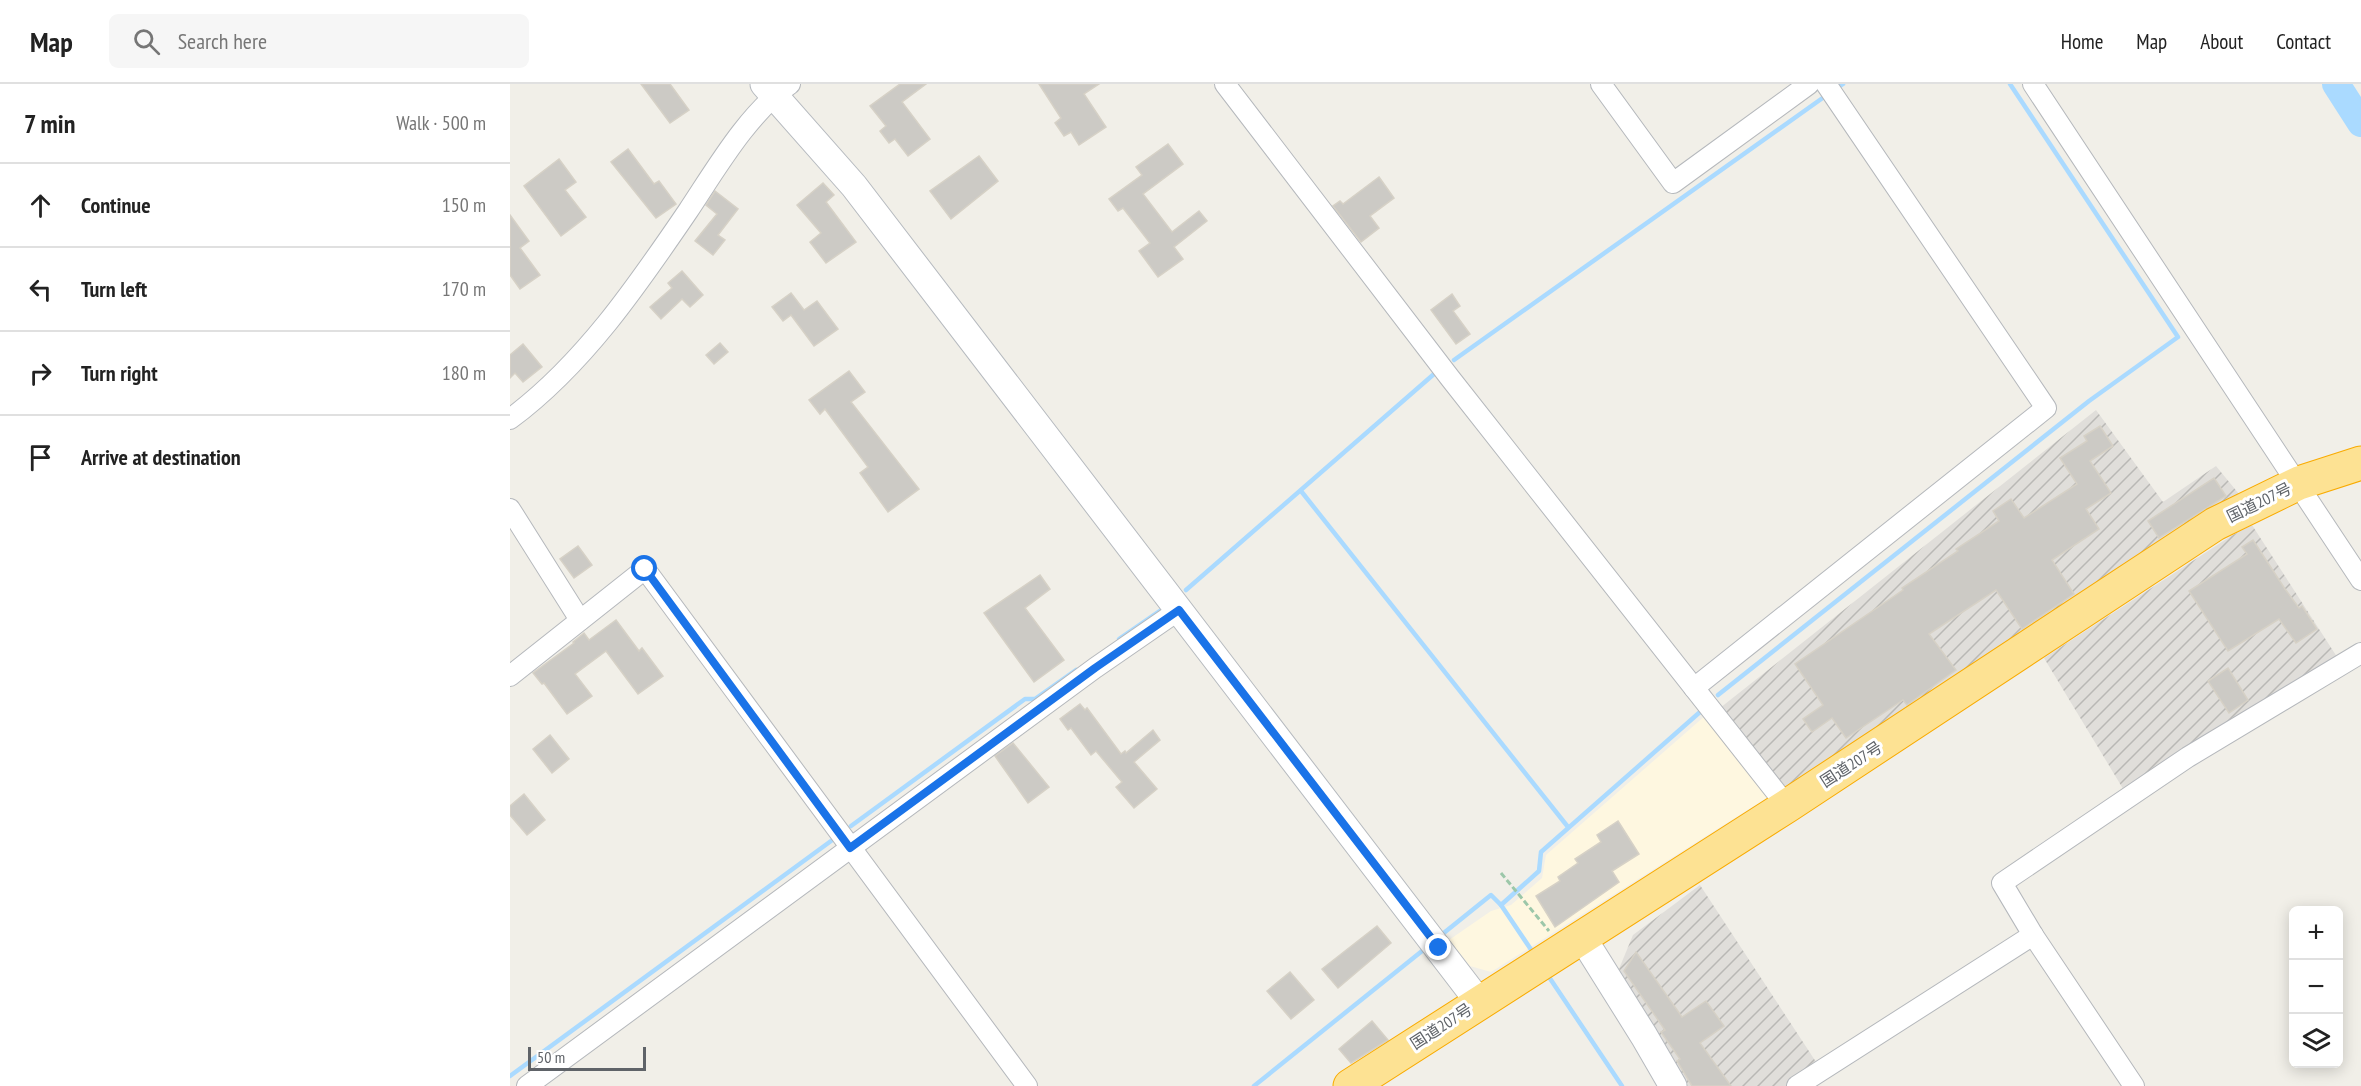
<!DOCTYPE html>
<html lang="en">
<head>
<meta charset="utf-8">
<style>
	body { margin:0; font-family:"PT Sans Narrow","Noto Sans JP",sans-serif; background:#f6f6f6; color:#222 }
	.controls { position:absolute; right:18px; bottom:18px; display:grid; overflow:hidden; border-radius:9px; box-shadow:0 3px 15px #0003 }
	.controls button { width:54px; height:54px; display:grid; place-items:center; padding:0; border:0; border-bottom:2px solid #e0e0e0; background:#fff; color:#222; font:30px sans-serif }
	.scale { position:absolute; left:18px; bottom:15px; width:118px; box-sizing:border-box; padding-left:6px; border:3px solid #5f6368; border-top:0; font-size:16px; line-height:21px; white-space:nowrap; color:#5f6368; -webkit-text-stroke:4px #fff; paint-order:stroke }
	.stop { position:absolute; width:18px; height:18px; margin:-14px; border:4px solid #1a73e8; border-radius:50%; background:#fff }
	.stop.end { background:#1a73e8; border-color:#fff; box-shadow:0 2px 6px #0008 }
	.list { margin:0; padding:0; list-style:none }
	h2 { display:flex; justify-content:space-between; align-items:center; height:78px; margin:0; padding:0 24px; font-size:26px }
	h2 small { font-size:20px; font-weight:400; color:#767676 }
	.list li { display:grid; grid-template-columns:39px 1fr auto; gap:18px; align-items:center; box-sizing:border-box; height:84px; padding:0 24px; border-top:2px solid #e0e0e0 }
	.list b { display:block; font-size:22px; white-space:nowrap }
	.list em { font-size:20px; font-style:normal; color:#767676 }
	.icon { flex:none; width:33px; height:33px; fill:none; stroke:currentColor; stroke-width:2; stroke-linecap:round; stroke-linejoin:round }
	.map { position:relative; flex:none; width:1851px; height:1002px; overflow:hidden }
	header { display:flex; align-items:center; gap:36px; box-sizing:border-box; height:84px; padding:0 30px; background:#fff; border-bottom:2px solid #e0e0e0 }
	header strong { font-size:28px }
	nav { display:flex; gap:33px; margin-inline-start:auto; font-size:21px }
	.search { width:420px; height:54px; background:#f6f6f6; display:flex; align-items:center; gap:15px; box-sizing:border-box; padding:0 21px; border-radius:9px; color:#767676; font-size:22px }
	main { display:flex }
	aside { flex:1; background:#fff }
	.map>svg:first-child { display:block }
	.commercial { fill:#fef7e0 }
	.industrial { fill:url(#industrial-furrows) }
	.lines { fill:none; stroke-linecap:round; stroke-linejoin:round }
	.stream { stroke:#aadaff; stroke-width:4.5 }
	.river { stroke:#aadaff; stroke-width:28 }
	.building { fill:#cccac5; stroke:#d6d1c6; stroke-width:1.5 }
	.street-casing { stroke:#b5b8bc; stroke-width:22 }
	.secondary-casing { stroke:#b6babf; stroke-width:29 }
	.highway-casing { stroke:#f9ab00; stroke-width:35 }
	.path { stroke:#9cc7a9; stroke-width:3; stroke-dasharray:6 3; stroke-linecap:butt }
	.street { stroke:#fff; stroke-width:20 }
	.secondary { stroke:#fff; stroke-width:27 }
	.highway { stroke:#fde293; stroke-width:33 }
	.route { stroke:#1a73e8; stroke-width:8 }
	.labels { text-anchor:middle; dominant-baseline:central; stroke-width:6; stroke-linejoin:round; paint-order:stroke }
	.street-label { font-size:16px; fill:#5f6368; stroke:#fff }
</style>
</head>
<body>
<header>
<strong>Map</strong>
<div class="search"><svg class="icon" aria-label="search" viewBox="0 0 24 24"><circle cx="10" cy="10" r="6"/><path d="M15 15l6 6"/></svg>Search here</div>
<nav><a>Home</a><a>Map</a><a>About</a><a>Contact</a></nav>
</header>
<main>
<aside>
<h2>7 min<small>Walk · 500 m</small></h2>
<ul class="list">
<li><svg class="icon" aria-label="ahead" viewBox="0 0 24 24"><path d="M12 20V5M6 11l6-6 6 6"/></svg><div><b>Continue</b></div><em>150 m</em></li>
<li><svg class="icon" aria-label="left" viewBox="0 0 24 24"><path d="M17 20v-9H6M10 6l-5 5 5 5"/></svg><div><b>Turn left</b></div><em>170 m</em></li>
<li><svg class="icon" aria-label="right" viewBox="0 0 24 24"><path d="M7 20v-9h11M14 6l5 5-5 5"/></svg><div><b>Turn right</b></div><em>180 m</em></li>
<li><svg class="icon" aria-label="arrive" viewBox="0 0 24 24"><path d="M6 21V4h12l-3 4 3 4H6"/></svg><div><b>Arrive at destination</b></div></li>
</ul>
</aside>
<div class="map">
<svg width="1851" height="1002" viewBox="0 0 1851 1002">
	<defs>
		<pattern id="industrial-furrows" width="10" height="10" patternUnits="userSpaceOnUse" patternTransform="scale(1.5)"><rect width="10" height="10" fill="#e0deda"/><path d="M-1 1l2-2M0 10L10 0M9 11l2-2" fill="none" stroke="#b9b8b5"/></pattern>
	</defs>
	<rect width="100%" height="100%" fill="#f1efe8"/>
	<polygon class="commercial" points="1196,631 1258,713 981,888 960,882 939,856 981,827 1001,821 1032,794 1036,771"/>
	<g class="industrial">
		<polygon points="1586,326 1653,418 1706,382 1729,410 1273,706 1210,624"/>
		<polygon points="1742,441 1829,576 1615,708 1534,574 1721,452"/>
		<polygon points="1190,801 1310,984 1282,1002 1177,1002 1109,885 1123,851"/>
	</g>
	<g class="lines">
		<g class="stream">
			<polyline points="1330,2 1333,0"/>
			<polyline points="944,276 1314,13"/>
			<polyline points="791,407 1058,743"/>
			<polyline points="676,506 924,290"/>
			<polyline points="609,555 654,524"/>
			<polyline points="1208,611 1579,317 1668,253 1500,0"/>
			<polyline points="341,742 515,615 525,615 566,586"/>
			<polyline points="991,821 1029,787 1031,768 1190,628"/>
			<polyline points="930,852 981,811 991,821 1024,870"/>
			<polyline points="1037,890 1112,1002"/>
			<polyline points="0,992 321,757"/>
			<polyline points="744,1002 917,863"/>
		</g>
		<polyline class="river" points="1826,0 1851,39"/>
	</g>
	<g class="building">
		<polygon points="131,0 160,0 179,26 160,39"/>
		<polygon points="390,0 416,0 392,18 420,55 398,72 385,55 379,59 370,47 376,42 360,22"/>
		<polygon points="529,0 589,0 574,10 596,43 569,61 561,48 554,52 545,39 551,34"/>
		<polygon points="658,60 673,80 633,110 662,148 689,127 697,137 664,163 673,175 648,193 629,167 640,159 613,124 608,127 599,115 632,91 626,83"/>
		<polygon points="118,65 144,100 149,97 166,120 146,134 101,78"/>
		<polygon points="469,72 488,97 441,135 420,107"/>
		<polygon points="49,75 66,98 55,106 76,133 51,152 14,102"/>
		<polygon points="869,93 884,114 860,132 869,144 851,158 823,122 830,117 833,120"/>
		<polygon points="313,99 324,111 316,118 346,158 316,179 300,158 311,149 287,121"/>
		<polygon points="205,107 228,125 208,151 215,156 203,171 185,157 207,130 196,121"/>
		<polygon points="0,131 19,157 10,164 30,191 10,205 0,191"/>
		<polygon points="172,187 193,211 180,223 172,215 151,235 140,223 162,204 158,199"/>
		<polygon points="281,209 294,226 307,217 328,245 304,262 281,231 273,237 262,223"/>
		<polygon points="942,210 950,222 943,227 960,250 946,260 921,226"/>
		<polygon points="210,259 218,268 204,280 196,271"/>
		<polygon points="13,260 32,283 13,298 5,289 0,294 0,271"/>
		<polygon points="339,287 355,308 341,318 409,405 378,428 350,389 358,383 315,325 310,330 299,316"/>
		<polygon points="1590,342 1603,362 1580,377 1601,409 1576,425 1589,445 1542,476 1564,510 1512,545 1486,506 1419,550 1446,586 1397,621 1393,616 1336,654 1322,634 1302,648 1293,635 1313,621 1285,580 1393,506 1392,504 1448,467 1446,465 1489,437 1483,427 1501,415 1514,434 1567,400 1550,374 1577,357 1574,352"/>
		<polygon points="1704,394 1716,412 1649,454 1638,437"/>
		<polygon points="1743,456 1775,505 1789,524 1792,522 1807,545 1786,559 1769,535 1718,567 1679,507 1737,470 1732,463"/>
		<polygon points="68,462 82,481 64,494 50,475"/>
		<polygon points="530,491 540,505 515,524 554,576 524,598 474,529"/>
		<polygon points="106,536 129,567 132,564 153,592 128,610 96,567 65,590 82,612 57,630 34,599 32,600 23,589 64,559 63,558 74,549 79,556"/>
		<polygon points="1718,584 1738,616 1719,629 1698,597"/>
		<polygon points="570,620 575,626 577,624 611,670 615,667 616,669 643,646 650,656 624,678 647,705 624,724 606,703 612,698 586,667 581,671 561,644 558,646 550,635"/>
		<polygon points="40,651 59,675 42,689 23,665"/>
		<polygon points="503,659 539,703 518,719 485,672"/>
		<polygon points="14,710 35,736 17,751 0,731 0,722"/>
		<polygon points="1108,737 1129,770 1102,787 1109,798 1045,843 1026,812 1050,797 1048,793 1068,779 1065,775 1091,758 1087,751"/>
		<polygon points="867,842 881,859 828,904 812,885"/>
		<polygon points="1126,868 1172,933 1196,917 1214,942 1190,959 1221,1002 1182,1002 1167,977 1170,975 1151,948 1155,946 1114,887"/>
		<polygon points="780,888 804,916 781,935 757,907"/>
		<polygon points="862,937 878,956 841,979 829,965"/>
	</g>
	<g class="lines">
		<g class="street-casing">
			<g id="street">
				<polyline points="715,0 940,294 1277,722"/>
				<polyline points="1091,0 1163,99 1299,0"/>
				<polyline points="1523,0 1851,496"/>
				<path d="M 0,335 C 73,281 127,202 178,127 C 206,85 238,29 280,0"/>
				<polyline points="0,425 70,536"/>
				<polyline points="0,592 135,485 517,1002"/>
				<polyline points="1184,604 1536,324 1316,0"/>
				<polyline points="17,1002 585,584 669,526"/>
				<polyline points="1287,1002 1523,851"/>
				<polyline points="1624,1002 1523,851 1492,799 1678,673 1851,569"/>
			</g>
		</g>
		<g class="secondary-casing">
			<g id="secondary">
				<polyline points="254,0 344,102 969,918"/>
				<polyline points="1072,853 1134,952 1163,1002"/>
			</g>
		</g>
		<g class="highway-casing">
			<polyline id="highway" points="840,1002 1277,722 1705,440 1789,399 1851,379"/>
		</g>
		<polyline class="path" points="991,789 1039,847"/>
		<use href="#street" class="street"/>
		<use href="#secondary" class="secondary"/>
		<use href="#highway" class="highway"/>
	</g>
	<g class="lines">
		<polyline class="route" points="135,485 340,764 585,584 669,526 929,864"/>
	</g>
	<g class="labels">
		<g class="street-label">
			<text transform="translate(1749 418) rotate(-26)">国道207号</text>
			<text transform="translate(1341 680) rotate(-33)">国道207号</text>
			<text transform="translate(931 942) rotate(-33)">国道207号</text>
		</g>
	</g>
</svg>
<div class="controls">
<button>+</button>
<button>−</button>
<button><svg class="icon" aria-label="layers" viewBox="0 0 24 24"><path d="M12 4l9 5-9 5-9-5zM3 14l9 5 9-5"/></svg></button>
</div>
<div class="scale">50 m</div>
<div class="stop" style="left:135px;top:485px"></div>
<div class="stop end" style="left:929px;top:864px"></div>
</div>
</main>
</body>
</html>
